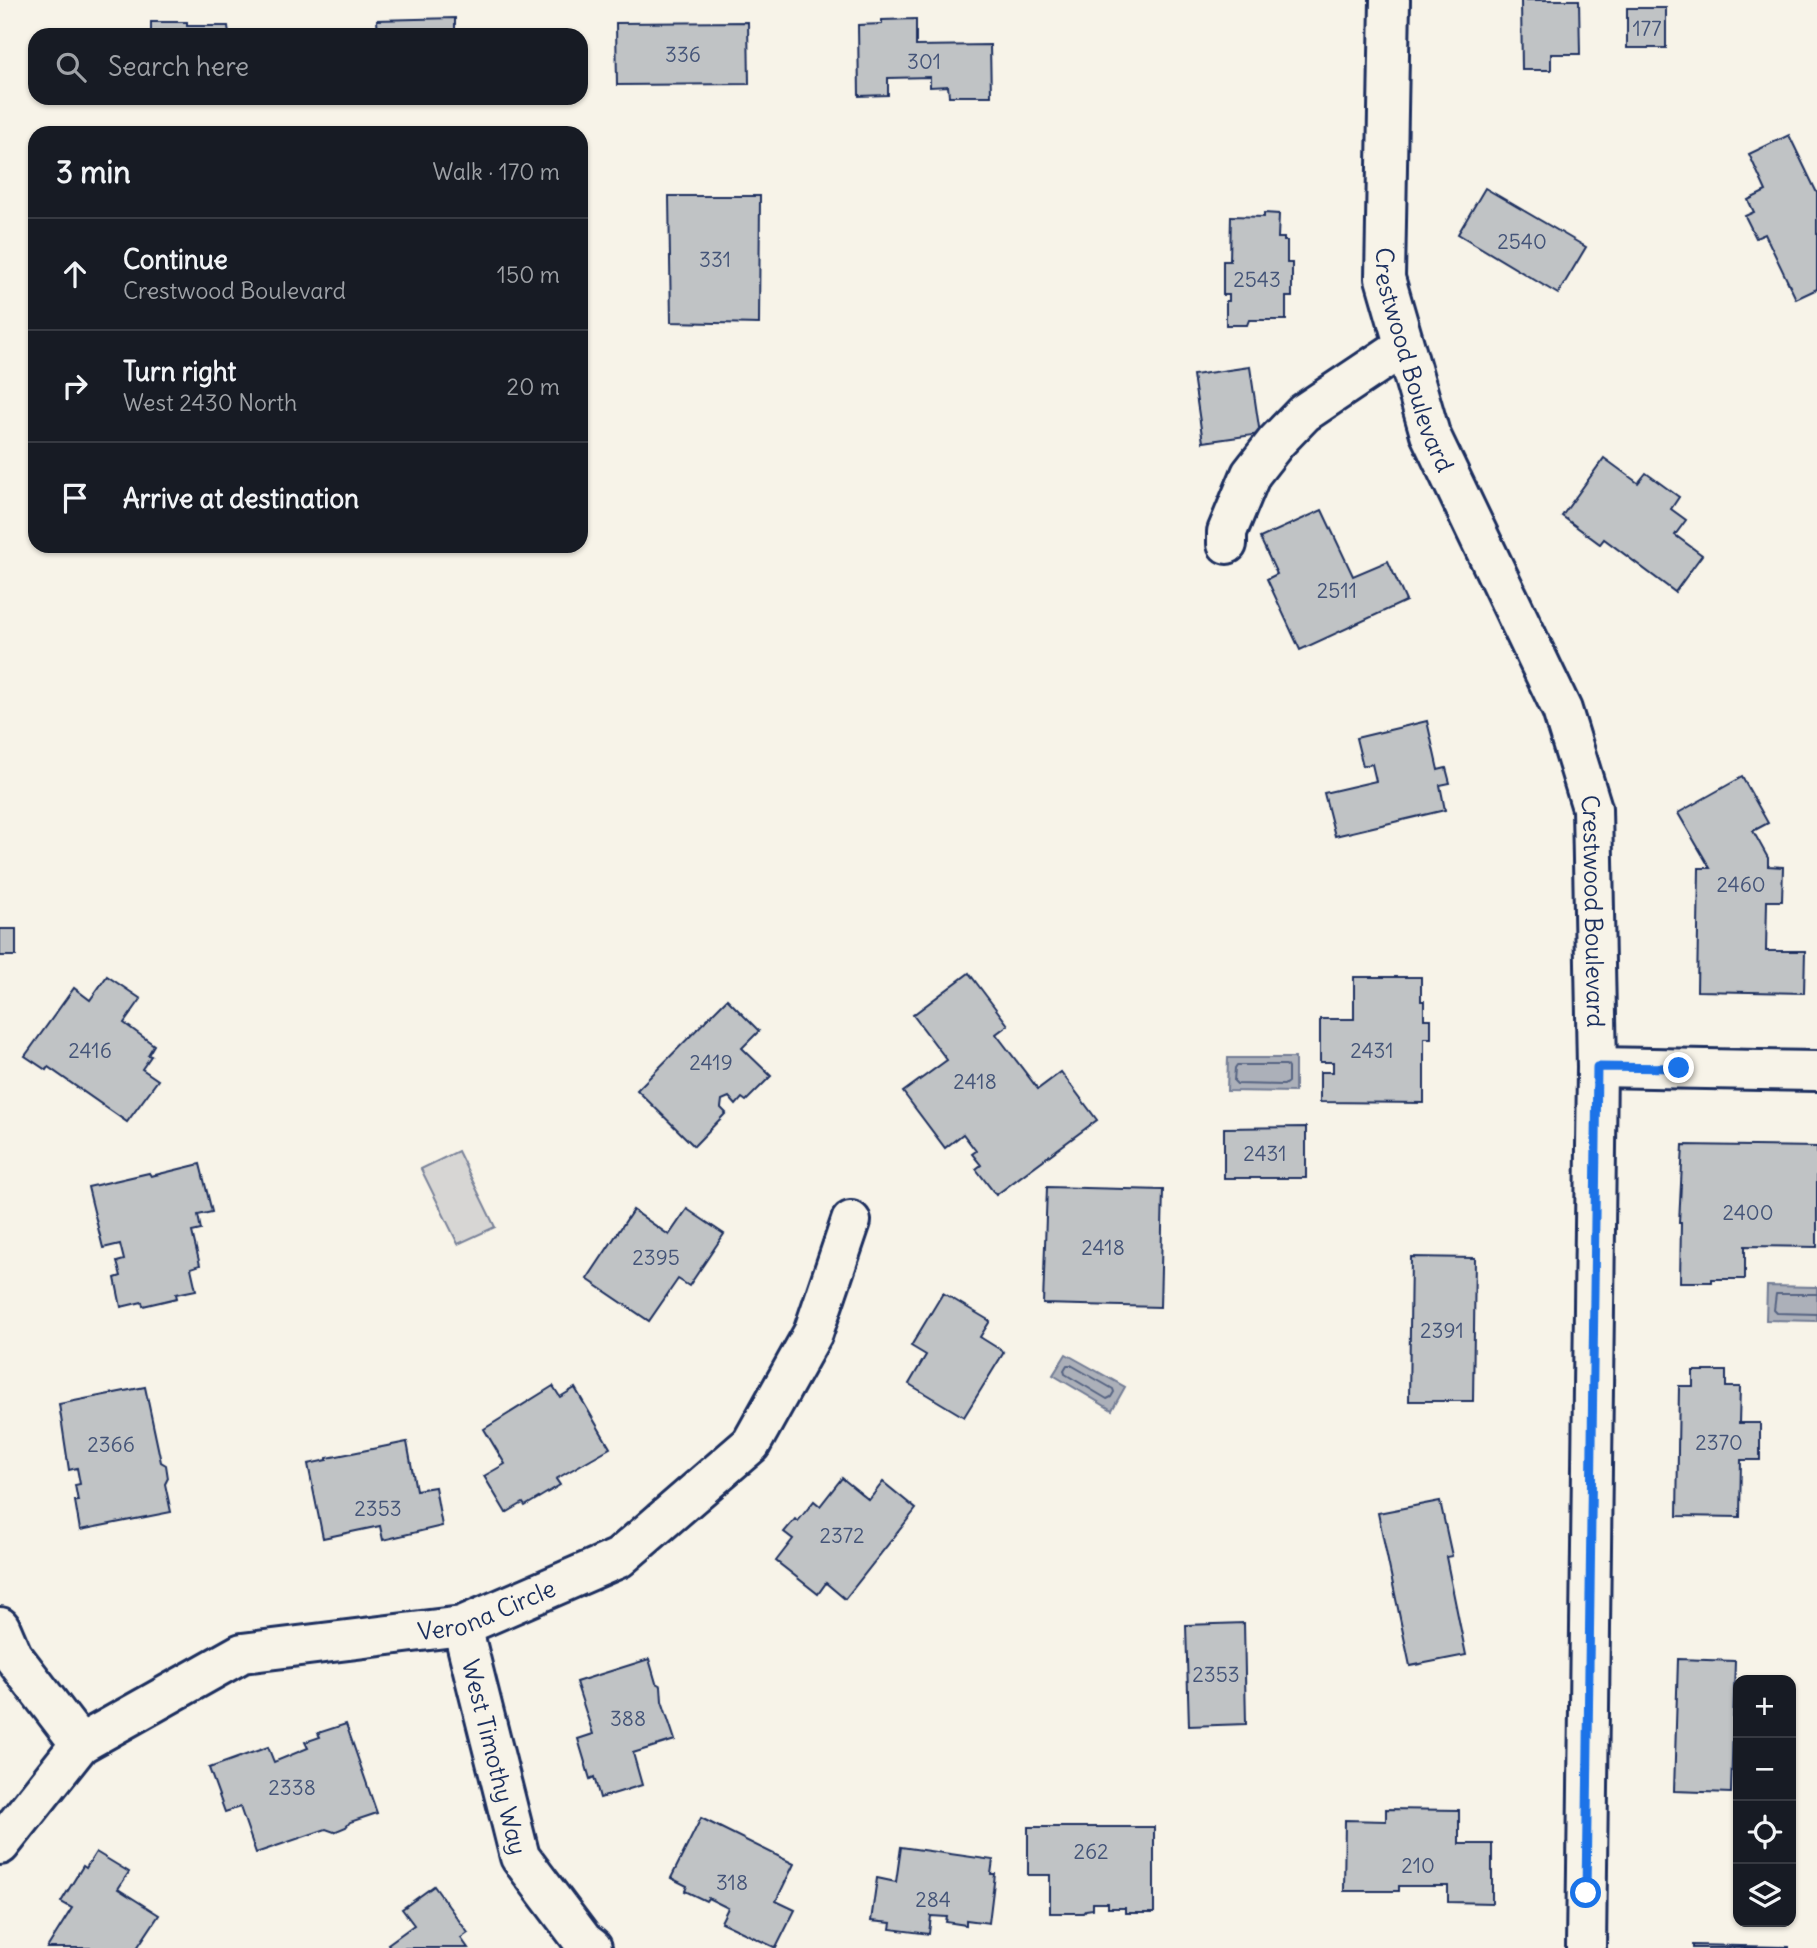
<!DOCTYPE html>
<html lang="en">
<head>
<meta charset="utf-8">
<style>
	body { margin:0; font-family:Delius,sans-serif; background:#242831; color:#f1f3f6 }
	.controls { position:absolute; right:21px; bottom:21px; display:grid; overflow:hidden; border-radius:14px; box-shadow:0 2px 5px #0004 }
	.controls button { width:63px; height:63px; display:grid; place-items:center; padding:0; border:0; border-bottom:2px solid #363941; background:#171b24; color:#f1f3f6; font:35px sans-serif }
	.stop { position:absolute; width:21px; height:21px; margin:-16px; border:5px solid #1a73e8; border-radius:50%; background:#fff }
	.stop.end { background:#1a73e8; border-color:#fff; box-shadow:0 2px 7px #0008 }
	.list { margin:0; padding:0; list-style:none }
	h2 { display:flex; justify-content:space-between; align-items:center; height:91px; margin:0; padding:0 28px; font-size:30px }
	h2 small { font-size:23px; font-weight:400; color:#9ea1a6 }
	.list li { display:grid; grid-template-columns:46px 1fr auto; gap:21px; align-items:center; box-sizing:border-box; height:112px; padding:0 28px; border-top:2px solid #363941 }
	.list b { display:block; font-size:26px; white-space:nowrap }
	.list p { margin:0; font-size:23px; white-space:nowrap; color:#9ea1a6 }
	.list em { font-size:23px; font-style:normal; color:#9ea1a6 }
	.icon { flex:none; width:38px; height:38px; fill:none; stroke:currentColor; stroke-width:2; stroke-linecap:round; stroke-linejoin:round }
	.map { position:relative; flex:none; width:1817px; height:1948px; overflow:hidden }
	.search { position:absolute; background:#171b24; box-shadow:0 2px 5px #0004; left:28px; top:28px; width:560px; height:77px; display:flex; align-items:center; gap:18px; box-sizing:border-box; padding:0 24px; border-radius:21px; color:#9ea1a6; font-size:26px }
	.panel { position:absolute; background:#171b24; box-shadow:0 2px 5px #0004; left:28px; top:126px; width:560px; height:427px; border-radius:21px }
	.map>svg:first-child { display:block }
	.green { fill:#d7d6d4; stroke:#798299; stroke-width:2 }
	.water { fill:#acb0b9; stroke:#727c95; stroke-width:2 }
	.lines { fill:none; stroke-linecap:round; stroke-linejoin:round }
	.shore { stroke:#556382; stroke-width:2 }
	.building { fill:#c0c3c5; stroke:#1b2f5e; stroke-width:2 }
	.minor-casing { stroke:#1b2f5e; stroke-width:44 }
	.minor { stroke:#f7f3e8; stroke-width:38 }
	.route { stroke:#1a73e8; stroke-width:9 }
	.labels { text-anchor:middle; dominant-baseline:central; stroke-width:5; stroke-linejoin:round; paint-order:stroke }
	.number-label { font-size:21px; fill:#445478 }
	.street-label { font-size:24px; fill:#1b2f5e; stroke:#f7f3e8 }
</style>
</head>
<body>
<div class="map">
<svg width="1817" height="1948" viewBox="0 0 1817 1948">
	<rect width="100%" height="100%" fill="#f7f3e8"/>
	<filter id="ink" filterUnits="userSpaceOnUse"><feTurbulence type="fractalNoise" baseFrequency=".0143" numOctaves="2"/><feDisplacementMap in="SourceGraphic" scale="14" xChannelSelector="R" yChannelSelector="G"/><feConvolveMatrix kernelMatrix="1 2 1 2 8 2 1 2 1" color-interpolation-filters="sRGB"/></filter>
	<g filter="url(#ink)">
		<polygon class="green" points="458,1151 495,1227 458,1244 421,1169"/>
		<g class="water">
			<polygon points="1228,1058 1295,1058 1295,1092 1227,1091"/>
			<polygon points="1767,1286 1817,1287 1817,1321 1766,1320"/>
			<polygon points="1066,1354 1125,1387 1112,1410 1053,1375"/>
		</g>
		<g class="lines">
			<g class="shore">
				<polygon points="1237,1065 1286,1065 1288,1068 1288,1082 1284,1085 1237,1084 1234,1081 1235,1068"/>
				<polyline points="1817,1294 1776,1294 1774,1310 1777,1313 1817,1314"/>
				<polygon points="1067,1365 1071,1365 1113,1389 1114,1392 1111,1397 1107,1399 1065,1374 1064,1370"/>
			</g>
		</g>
		<g class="building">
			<polygon points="1521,0 1579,0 1580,54 1551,54 1551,70 1522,70"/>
			<rect x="1627" y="8" width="39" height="40"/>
			<polygon points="455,18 455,35 378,35 377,20"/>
			<polygon points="916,19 916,46 990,45 991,96 949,96 948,86 930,87 930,77 888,78 888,95 859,96 858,25 882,24 882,20"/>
			<polygon points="151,22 187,22 187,26 228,26 229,35 151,35"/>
			<polygon points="748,22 749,84 617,85 616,23"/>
			<polygon points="1789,135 1817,193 1817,289 1796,299 1765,234 1756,238 1745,216 1754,212 1748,200 1766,191 1749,154"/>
			<polygon points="1485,188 1586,247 1558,294 1458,234"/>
			<polygon points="669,196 760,196 759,324 671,322"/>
			<polygon points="1264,213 1279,214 1278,238 1284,238 1284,241 1287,241 1287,263 1292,263 1292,297 1286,297 1286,320 1249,320 1247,325 1226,325 1226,301 1229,301 1229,295 1223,295 1223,261 1230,261 1231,216 1264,217"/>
			<polygon points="1250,367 1260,434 1203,442 1193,375"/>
			<polygon points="1604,458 1638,483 1646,473 1679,497 1671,509 1686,520 1675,535 1702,555 1675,592 1604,539 1600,544 1562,516"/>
			<polygon points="1322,510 1353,576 1388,561 1406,601 1300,650 1267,579 1277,574 1260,538"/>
			<polygon points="1427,721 1438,770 1446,768 1450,783 1440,785 1445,810 1335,836 1324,793 1376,781 1372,764 1363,766 1356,738"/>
			<polygon points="1742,777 1768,823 1753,831 1768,858 1768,866 1783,867 1782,901 1767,901 1766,951 1805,951 1804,993 1697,991 1699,868 1710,868 1678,813"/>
			<rect x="0" y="929" width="16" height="27"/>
			<polygon points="969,973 1008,1025 996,1034 1038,1089 1061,1072 1097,1120 996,1195 976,1169 981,1165 972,1154 976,1151 963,1134 945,1148 903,1092 947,1060 913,1015"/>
			<polygon points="107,976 141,999 124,1023 154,1045 148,1055 151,1056 142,1069 158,1080 127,1122 48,1067 46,1070 25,1056 74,988 90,1000"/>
			<polygon points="1354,977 1421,977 1421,1001 1424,1001 1424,1019 1431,1019 1431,1038 1424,1038 1424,1103 1320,1102 1320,1072 1333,1072 1333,1062 1320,1062 1320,1019 1354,1019"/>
			<polygon points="727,999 759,1031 742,1048 771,1076 746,1101 742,1098 736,1105 729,1097 722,1100 721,1108 726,1113 694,1146 637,1090"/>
			<polygon points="1306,1127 1306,1178 1224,1178 1224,1128"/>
			<polygon points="1683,1145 1817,1147 1817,1247 1745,1246 1745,1279 1712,1279 1712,1282 1680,1282 1681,1223 1679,1223"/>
			<polygon points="200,1164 212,1212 198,1215 201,1230 192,1232 200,1265 191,1268 196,1290 176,1294 177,1298 143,1306 142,1302 121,1307 115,1278 121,1276 117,1262 124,1260 120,1244 103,1248 88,1187 149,1173 151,1176"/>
			<polygon points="1047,1187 1163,1190 1160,1307 1043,1304"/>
			<polygon points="687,1209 724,1234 689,1286 678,1279 649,1321 587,1279 633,1210 669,1235"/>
			<polygon points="1411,1257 1475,1258 1473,1401 1409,1401"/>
			<polygon points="943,1293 990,1321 980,1337 1004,1352 964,1417 909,1384 926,1355 911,1346"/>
			<polygon points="1693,1371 1726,1371 1726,1387 1740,1387 1739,1423 1760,1423 1760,1460 1741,1460 1740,1517 1677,1516 1679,1386 1693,1386"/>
			<polygon points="553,1386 560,1397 575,1388 610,1448 556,1479 560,1485 525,1506 523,1503 506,1513 484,1476 505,1464 484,1429"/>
			<polygon points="145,1387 161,1462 166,1465 168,1478 165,1484 171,1512 80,1530 75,1501 78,1501 75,1485 80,1484 77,1468 69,1470 59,1404"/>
			<polygon points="407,1442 416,1490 435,1487 442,1526 383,1540 380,1526 323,1538 308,1464 327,1460 327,1458"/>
			<polygon points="842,1478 869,1500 883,1482 916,1509 845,1599 826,1583 818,1594 776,1561 793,1539 784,1532 795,1519 798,1521 814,1501 820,1506"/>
			<polygon points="1440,1501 1452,1556 1446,1557 1466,1655 1410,1666 1378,1513"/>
			<polygon points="1244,1623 1246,1724 1189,1726 1186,1625"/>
			<polygon points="649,1659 656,1683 661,1686 662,1701 675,1740 633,1753 642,1785 600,1798 594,1777 590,1779 578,1739 593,1734 576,1682"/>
			<polygon points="1678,1659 1735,1661 1731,1793 1674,1791"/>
			<polygon points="346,1724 377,1813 350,1822 346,1827 334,1832 326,1829 256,1853 240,1807 225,1812 209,1768 268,1747 274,1762 308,1748 305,1742 320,1737 318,1733"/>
			<polygon points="1386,1809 1459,1810 1459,1844 1492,1844 1492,1903 1448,1902 1448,1886 1399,1886 1399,1891 1344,1891 1345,1820 1386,1821"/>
			<polygon points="701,1818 794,1864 776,1901 795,1910 776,1948 721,1922 728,1908 708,1898 706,1901 685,1891 687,1886 671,1878"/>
			<polygon points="1028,1827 1154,1827 1154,1913 1125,1913 1125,1908 1108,1908 1108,1903 1093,1903 1093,1909 1086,1910 1083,1913 1050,1913 1050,1875 1028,1875"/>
			<polygon points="901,1847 993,1860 991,1874 995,1874 989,1923 966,1920 966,1925 946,1922 947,1917 931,1916 929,1934 890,1929 891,1923 871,1921 877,1878 896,1882"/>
			<polygon points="96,1852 129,1872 118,1889 159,1915 137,1948 47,1948 72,1908 61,1902 83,1866 86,1868"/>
			<polygon points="434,1886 468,1933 461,1938 468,1948 391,1948 388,1944 414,1925 402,1909"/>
			<polygon points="1693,1945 1789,1947 1789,1948 1693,1948"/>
		</g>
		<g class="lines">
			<g class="minor-casing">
				<g id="minor">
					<path id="s1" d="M 1390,0 L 1385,278 L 1430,434 L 1562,710 L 1592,808 L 1597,1067 L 1586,1948"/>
					<polyline points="1227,544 1227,532 1251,474 1276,442 1304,413 1404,346"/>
					<polyline points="1597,1067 1817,1071"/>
					<path id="s2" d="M 462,1626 L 520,1857 L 583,1941 L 592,1948"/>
					<polyline points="0,1627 12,1655 80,1744"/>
					<path id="s3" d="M 0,1845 L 80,1744 L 242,1653 L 462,1626 L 619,1558 L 751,1444 L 813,1333 L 851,1221"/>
				</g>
			</g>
			<use href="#minor" class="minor"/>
		</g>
	</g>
	<g class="lines" filter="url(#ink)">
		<polyline class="route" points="1586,1893 1597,1067 1679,1068"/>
	</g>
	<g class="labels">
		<g class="number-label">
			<text x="1647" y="28">177</text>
			<text x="683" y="54">336</text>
			<text x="924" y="61">301</text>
			<text x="1522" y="241">2540</text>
			<text x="715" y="259">331</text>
			<text x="1257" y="279">2543</text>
			<text x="1337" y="590">2511</text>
			<text x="1741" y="884">2460</text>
			<text x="90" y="1050">2416</text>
			<text x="1372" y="1050">2431</text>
			<text x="711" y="1062">2419</text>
			<text x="975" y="1081">2418</text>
			<text x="1265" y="1153">2431</text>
			<text x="1748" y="1212">2400</text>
			<text x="1103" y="1247">2418</text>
			<text x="656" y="1257">2395</text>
			<text x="1442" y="1330">2391</text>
			<text x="1719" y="1442">2370</text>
			<text x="111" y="1444">2366</text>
			<text x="378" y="1508">2353</text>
			<text x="842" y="1535">2372</text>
			<text x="1216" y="1674">2353</text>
			<text x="628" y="1718">388</text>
			<text x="292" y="1787">2338</text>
			<text x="1091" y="1851">262</text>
			<text x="1418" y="1865">210</text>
			<text x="732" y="1882">318</text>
			<text x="933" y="1899">284</text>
		</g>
		<g class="street-label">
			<text stroke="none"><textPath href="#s1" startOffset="364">Crestwood Boulevard</textPath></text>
			<text stroke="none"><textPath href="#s1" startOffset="952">Crestwood Boulevard</textPath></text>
			<text stroke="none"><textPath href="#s3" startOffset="564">Verona Circle</textPath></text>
			<text stroke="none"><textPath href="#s2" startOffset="135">West Timothy Way</textPath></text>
		</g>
	</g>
</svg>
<div class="controls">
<button>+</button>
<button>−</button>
<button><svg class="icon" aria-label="locate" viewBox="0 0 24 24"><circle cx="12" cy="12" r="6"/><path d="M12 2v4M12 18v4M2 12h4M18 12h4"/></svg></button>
<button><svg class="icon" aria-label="layers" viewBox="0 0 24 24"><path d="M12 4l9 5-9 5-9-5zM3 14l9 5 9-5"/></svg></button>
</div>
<div class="stop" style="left:1586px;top:1893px"></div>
<div class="stop end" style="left:1679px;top:1068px"></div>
<div class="search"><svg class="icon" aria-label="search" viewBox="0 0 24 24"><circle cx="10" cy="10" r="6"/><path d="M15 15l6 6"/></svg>Search here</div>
<section class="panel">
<h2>3 min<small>Walk · 170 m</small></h2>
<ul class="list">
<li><svg class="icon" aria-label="ahead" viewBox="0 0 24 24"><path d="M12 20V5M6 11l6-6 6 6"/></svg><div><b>Continue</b><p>Crestwood Boulevard</p></div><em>150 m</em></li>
<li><svg class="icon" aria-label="right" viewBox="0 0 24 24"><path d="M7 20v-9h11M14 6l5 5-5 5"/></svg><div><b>Turn right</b><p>West 2430 North</p></div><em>20 m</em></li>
<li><svg class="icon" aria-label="arrive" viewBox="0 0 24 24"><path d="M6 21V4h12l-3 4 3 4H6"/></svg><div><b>Arrive at destination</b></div></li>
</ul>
</section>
</div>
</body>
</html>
